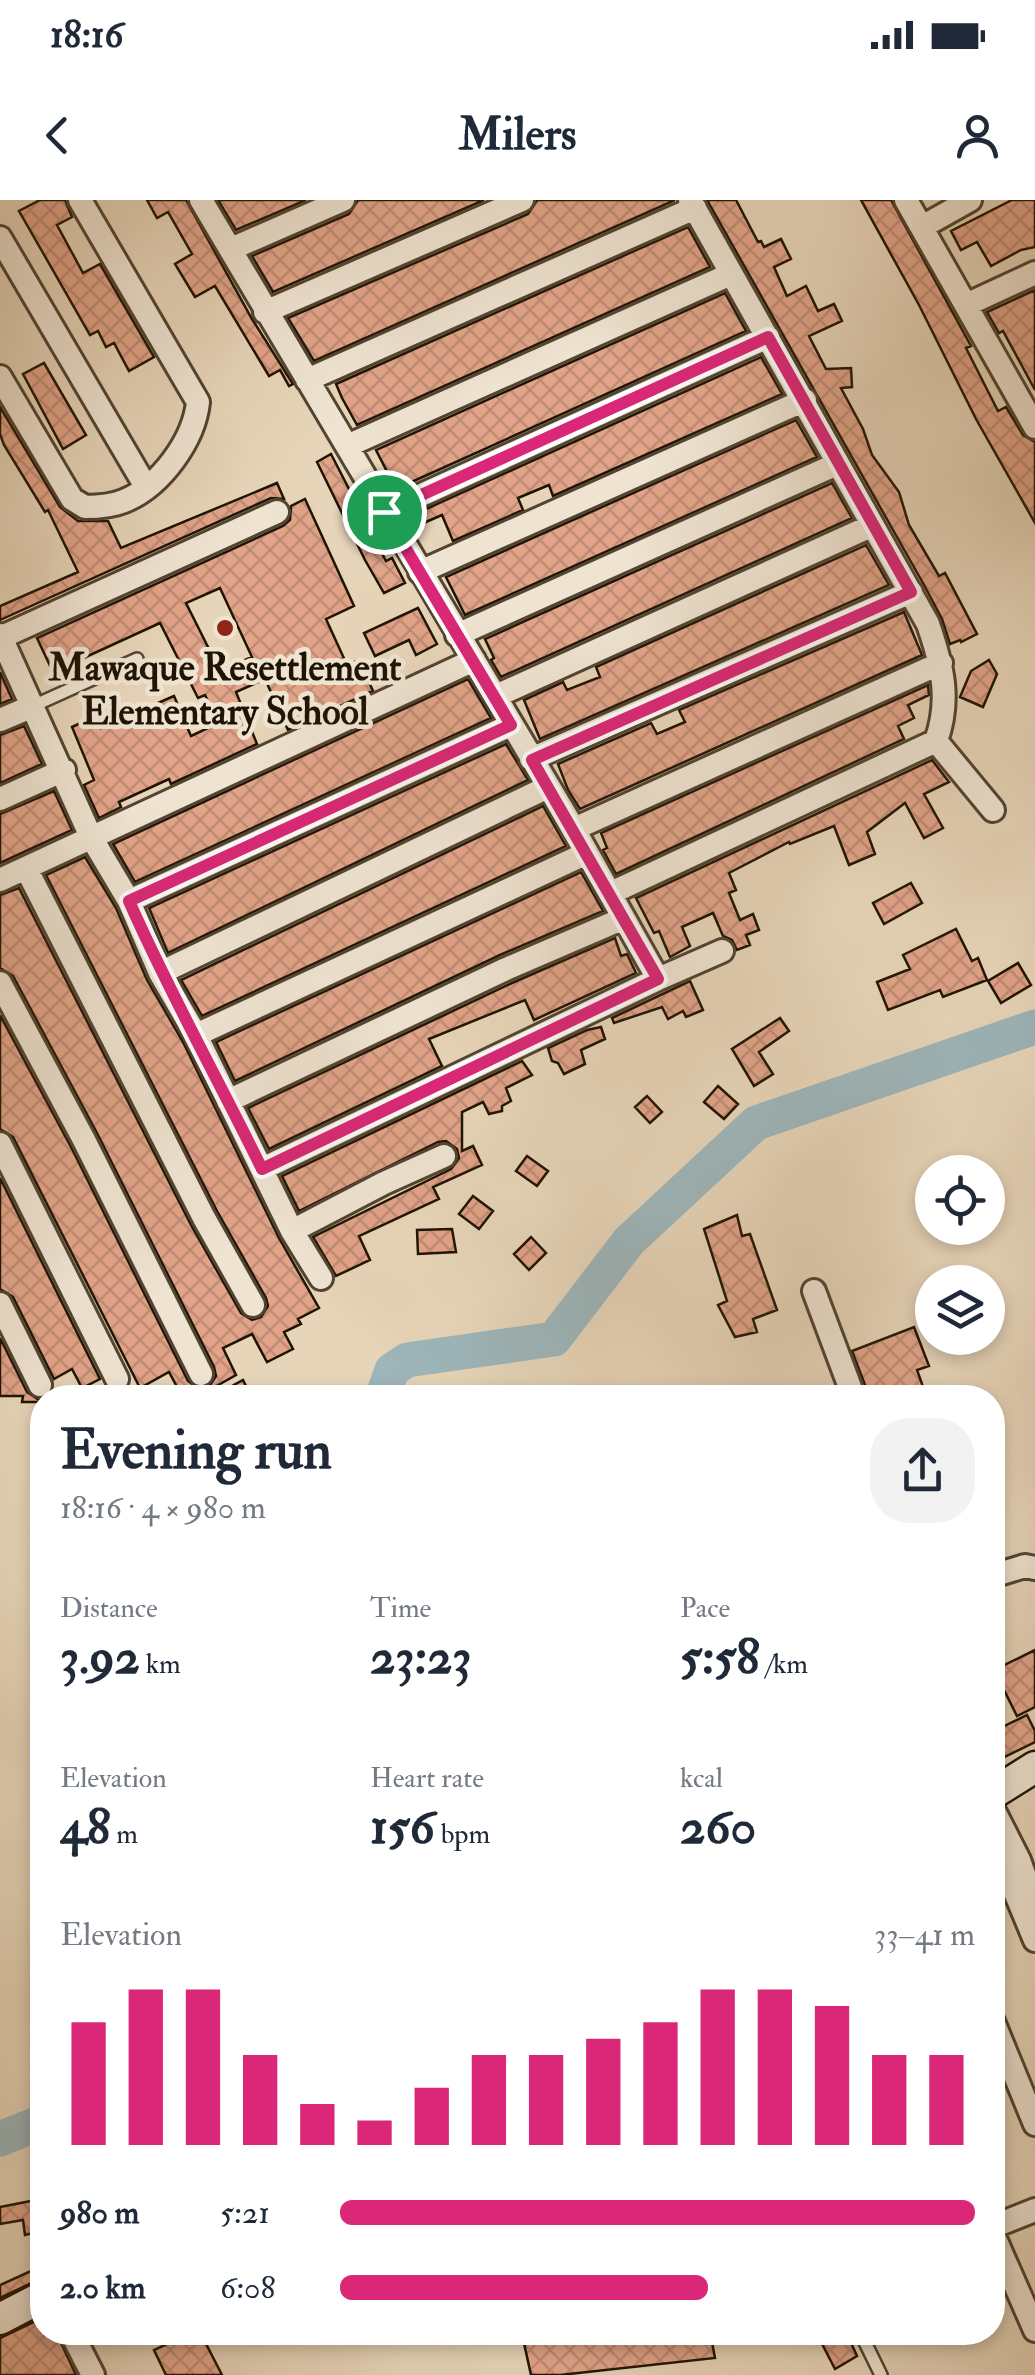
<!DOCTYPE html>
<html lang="en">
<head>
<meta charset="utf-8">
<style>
	:root { --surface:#fff; --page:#f2f2f3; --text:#1f2937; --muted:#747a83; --accent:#db2777 }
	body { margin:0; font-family:"IM FELL Double Pica",serif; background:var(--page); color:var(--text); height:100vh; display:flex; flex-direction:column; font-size:38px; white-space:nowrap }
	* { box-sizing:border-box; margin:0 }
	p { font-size:32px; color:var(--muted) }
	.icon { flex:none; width:55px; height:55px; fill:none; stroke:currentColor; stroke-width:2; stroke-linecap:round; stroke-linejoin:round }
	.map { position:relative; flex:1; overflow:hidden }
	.panel { position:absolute; left:30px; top:1185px; width:975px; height:960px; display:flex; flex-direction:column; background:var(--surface); border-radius:40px; box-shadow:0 5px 15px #0003 }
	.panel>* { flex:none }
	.fabs { position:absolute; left:915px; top:955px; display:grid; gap:20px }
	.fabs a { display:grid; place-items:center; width:90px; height:90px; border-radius:50%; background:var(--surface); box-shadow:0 5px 15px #0003; font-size:50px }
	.pin { position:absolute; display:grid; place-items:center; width:85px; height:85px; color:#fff; margin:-42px; border:5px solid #fff; border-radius:50%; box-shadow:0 2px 10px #0007 }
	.round { display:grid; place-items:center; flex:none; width:105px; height:105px; border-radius:40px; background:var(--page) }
	.summary { display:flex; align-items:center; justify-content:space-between; height:170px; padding:0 30px }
	h1 { font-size:55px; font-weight:800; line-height:75px }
	.stats { display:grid; grid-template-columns:repeat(3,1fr); gap:15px; height:170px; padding:10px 30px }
	.stats div { display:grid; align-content:center }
	.stats b { font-size:50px; font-weight:800 }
	.stats small { font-size:28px; font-weight:400 }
	.stats p { font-size:28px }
	.chart { height:280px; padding:20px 30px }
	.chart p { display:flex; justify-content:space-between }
	.chart svg { width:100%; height:180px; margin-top:10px; stroke:var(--accent); stroke-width:6 }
	ul { padding:0 30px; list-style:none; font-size:32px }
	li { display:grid; grid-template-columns:160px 120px 1fr; align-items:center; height:75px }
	li i { height:25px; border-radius:12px; background:var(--accent) }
	.status { display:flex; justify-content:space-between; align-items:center; height:70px; padding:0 50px; background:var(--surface); direction:ltr }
	.status svg { height:28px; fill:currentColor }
	header { display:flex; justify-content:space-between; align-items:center; height:130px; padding:0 30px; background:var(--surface); font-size:45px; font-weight:800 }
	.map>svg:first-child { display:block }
</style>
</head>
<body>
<div class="status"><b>18:16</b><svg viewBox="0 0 49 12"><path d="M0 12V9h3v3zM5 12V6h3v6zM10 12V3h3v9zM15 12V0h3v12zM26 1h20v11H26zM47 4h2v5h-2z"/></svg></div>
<header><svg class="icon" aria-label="back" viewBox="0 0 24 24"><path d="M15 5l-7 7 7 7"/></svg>Milers<svg class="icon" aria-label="person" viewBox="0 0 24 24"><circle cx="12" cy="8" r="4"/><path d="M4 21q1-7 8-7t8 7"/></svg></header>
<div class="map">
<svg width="1035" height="2175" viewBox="0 0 1035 2175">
	<defs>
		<pattern id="building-cross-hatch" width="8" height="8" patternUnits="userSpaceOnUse" patternTransform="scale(2.5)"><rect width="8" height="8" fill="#e2a489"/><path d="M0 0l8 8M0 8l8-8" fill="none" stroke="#c18c75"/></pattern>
	</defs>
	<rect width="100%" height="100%" fill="#e7d5b9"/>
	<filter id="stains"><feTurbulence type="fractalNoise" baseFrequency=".002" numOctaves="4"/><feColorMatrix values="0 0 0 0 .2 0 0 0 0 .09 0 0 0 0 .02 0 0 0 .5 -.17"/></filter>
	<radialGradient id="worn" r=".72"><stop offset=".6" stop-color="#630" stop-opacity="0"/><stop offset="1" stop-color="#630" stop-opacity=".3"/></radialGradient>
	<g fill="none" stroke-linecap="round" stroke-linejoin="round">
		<path stroke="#9db6bb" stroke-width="35" d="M382,1198L392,1170L407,1160L554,1139L629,1041L756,923L1035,827
			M0,1939L42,1922"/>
	</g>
	<path fill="url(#building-cross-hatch)" stroke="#1f1404" stroke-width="2.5" fill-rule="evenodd" d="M40,0H65L72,17L57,25L83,73L100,64L154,157L129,171L114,143L106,147L98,131L90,135L19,11Z
		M147,0H186L252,119L293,184L289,186L280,170L269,176L215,86L195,97L175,64L192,54L168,12L157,18Z
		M218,0H306L236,30Z
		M358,0H484L273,92L252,56L349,14Z
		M537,0H675L314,161L288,118L528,14Z
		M707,0H736L758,42L761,41L764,47L781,39L791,59L774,67L787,96L806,86L818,111L834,104L842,121L809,136L826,169L851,168L852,187L841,188L863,229L872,255L899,292L909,325L939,376L945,373L977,434L961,442L960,440L950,444L942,419L924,385Z
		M861,0H891L971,146L966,148L998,211L1006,207L1023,235L1035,242V323L976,219L919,105Z
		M1012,0H1035V47L1021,50L991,66L977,42L961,50L951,31Z
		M688,27L710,67L357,225L342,198L336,184Z
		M1035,90V190L1003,131L999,133L987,112Z
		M725,93L746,131L396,289L376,250Z
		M761,157L782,194L553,296L549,285L518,298L523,310L453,341L442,315L419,325L415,314Z
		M44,163L86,235L63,249L23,174Z
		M0,207L60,307L78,321H108L121,348L277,283L284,299L271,298L0,420V406L78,372L48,310L45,312L4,245L0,234Z
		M796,220L817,257L465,415L446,377Z
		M331,254L386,361L392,358L405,383L384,393L365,360L317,262Z
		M832,283L852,318L501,477L491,460L494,458L485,439Z
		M305,299L354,406L326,419L347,465L359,460L373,491L288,530L265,479L236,492L257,544L171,584L169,579L119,602L121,607L99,618L84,585L94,580L72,527L96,516L101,528L174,496L191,536L219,523L205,495L198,498L160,423L53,472L37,438L283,326L290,320L291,306ZM220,388L252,457L220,471L186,403Z
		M866,345L889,385L540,539L524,500L563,482L567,490L600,477L596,467Z
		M418,408L437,444L416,455L409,440L375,456L364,433Z
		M904,412L922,455L580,609L568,590L558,564L651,523L657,534L685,522L679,510Z
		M989,460L997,474L983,507L960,497L971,471Z
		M0,472L12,499L0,504Z
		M468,479L491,518L135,682L113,644Z
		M928,485L929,495L908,505L914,518L898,526L904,539L616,674L603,650L607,648L601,633Z
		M24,526L42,564L0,583V535Z
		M506,544L528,580L168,753L149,708Z
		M932,560L949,582L924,594L943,628L924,638L905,603L867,632L875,654L849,665L834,626L790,644L789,642L729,673L736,690L729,693L740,720L753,714L759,730L746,735L750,745L737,750L732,740L723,736L713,713L682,727L690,746L670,757L659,731L654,733L636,698Z
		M54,591L72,630L0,663V614Z
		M543,606L566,646L202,816L181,780Z
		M85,657L116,708L147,780L183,842L279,1038L319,1108L298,1119L301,1124L284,1132L293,1149L267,1162L252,1134L223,1148L236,1175L195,1198H183L169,1172L140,1188L13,937L0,929V815L71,947L188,1181L199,1189L209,1187L216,1176L214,1167L97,933L13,776L0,768V695L19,688L191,1025L241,1113L252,1120L261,1117L268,1106L266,1098L217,1011L46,675Z
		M581,672L603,711L500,755L235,881L216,842Z
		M911,683L922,703L884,724L873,703Z
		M956,729L972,761L978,758L987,780L943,797L940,790L888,810L877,782L910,769L903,755Z
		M615,738L621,756L627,754L636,773L534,820L525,800L429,839L442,866L269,949L248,908L512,783Z
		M1018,763L1031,785L1001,803L988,781Z
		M690,781L703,810L686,817L683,811L668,819L662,807L614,823L612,818Z
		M780,818L789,831L759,852L773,874L754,886L732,849Z
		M601,827L605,839L581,850L585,864L564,874L558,863L552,861L548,848L587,830Z
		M522,861L532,875L506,888L511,901L502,906V911L489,914L483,902L462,912V951L473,946L482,965L433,987L439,999L359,1036L370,1060L336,1076L313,1037L451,969L459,958L457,949L446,941L438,942L299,1011L282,976Z
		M718,886L738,904L724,919L704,902Z
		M647,896L662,912L650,923L635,907Z
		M527,956L548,971L537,986L516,971Z
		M0,978L100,1179L82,1188L72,1169L54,1179L13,1097L0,1089Z
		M473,996L493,1011L479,1029L459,1014Z
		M737,1015L742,1036L750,1034L777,1110L753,1119L757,1132L735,1137L718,1105L727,1101L704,1029Z
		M452,1029L456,1052L418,1054L417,1030Z
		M531,1037L546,1053L529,1070L514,1054Z
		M914,1127L929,1166L917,1170L927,1198H870L852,1151Z
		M0,1138L27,1192L42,1202H22L23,1196H0Z
		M243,1180L252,1198H210Z
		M1035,1450V1507L1017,1516L994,1470Z
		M1027,1515L1035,1531V1542L992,1563V1532Z
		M36,2000L42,2031L25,2035L23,2020L0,2024V2007Z
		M42,2066V2078L0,2098V2085Z
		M42,2118V2132H56L76,2175H0V2138Z
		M158,2132H200L222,2175H166L154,2150L165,2145Z
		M536,2132H710L715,2158L560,2175H531L522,2134Z
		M816,2132H846L857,2156L835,2169Z"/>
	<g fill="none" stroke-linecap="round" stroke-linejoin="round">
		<defs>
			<path id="lane" d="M33,506L137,459
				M860,2132L881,2175"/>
			<path id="street" d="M201,0L574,629L658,779L722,751
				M906,0L1035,227
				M922,27L970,0
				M0,38L146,287
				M231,49L343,0
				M966,105L1035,73
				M265,112L522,0
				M0,177L72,299L85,307C98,307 112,306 124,301C161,286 194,240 198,202L80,0
				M307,180L695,8
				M347,246L731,74
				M384,312L768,137
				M420,372L805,200
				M0,435L91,637L129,701L160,773L196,835L292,1031L321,1078
				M457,435L837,264
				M2,437L277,312
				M496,496L871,326
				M0,520L33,506
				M936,541L993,610
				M531,559L911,392
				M0,599L64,570
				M574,629L941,463
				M26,668L204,1018L253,1105
				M0,680L474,460
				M611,693L936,541C951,499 942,465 928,424L690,0
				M129,701L511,525
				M160,773L548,587
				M0,783L84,940L201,1174
				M196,835L587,653
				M228,901L506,769L622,719
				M0,944L117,1179
				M262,969L658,779
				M292,1031L384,983L444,956
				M814,1091L854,1198
				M0,1104L40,1185
				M992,1376L1025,1366L1035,1368
				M992,1607L1019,1660L1035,1705
				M992,1651L1005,1668L1035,1740
				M992,1819L1035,1924
				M992,2027L1035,2010
				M992,2032L1035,2130
				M71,2132L93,2175"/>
			<path id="secondary" d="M992,1594L1035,1567
				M0,2119L42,2097"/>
		</defs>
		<use href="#lane" stroke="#514431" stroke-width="16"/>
		<use href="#street" stroke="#514431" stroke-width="28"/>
		<use href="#secondary" stroke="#1f1404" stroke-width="35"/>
		<use href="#lane" stroke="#efe4d2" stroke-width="11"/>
		<use href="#street" stroke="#efe4d2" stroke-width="22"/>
		<use href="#secondary" stroke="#efe4d2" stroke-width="30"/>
	</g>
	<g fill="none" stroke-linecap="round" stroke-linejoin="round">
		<defs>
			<path id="route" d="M768,137L911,392L532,560L658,779L262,969C218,879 169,792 129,701L511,525L384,312Z"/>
		</defs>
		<use href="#route" stroke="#fff" stroke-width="20"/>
		<use href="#route" stroke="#db2777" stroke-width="12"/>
	</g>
	<circle fill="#8f2418" stroke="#efe4d2" stroke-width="4" cx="225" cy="428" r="10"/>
	<g text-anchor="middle" stroke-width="9" stroke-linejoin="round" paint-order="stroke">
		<g font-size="38" font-weight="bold" fill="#1f1404" stroke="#efe4d2">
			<text x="225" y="480">Mawaque Resettlement<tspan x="225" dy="44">Elementary School</tspan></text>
		</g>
	</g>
	<rect width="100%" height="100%" filter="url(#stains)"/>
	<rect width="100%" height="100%" fill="url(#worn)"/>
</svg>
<div class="fabs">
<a><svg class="icon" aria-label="locate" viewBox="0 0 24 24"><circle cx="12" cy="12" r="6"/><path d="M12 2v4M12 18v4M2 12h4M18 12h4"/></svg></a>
<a><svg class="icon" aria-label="layers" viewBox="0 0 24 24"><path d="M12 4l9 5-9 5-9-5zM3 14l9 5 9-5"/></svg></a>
</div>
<div class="pin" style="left:384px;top:312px;background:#1e9e55"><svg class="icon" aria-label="arrive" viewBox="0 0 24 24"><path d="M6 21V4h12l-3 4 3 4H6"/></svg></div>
<section class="panel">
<div class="summary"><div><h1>Evening run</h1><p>18:16 · 4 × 980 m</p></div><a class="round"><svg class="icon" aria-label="share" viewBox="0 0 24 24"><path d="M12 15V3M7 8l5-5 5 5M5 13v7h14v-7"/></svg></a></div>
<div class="stats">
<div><p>Distance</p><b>3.92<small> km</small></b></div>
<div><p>Time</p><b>23:23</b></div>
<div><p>Pace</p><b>5:58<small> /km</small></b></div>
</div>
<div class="stats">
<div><p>Elevation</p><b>48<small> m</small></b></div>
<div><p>Heart rate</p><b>156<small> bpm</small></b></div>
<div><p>kcal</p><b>260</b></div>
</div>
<div class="chart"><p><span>Elevation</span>33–41 m</p>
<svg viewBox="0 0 160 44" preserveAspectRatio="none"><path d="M5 44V14M15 44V6M25 44V6M35 44V22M45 44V34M55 44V38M65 44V30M75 44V22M85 44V22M95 44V18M105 44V14M115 44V6M125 44V6M135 44V10M145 44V22M155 44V22"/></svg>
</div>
<ul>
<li><b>980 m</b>5:21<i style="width:100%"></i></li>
<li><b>2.0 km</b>6:08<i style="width:58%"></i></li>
</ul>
</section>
</div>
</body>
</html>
